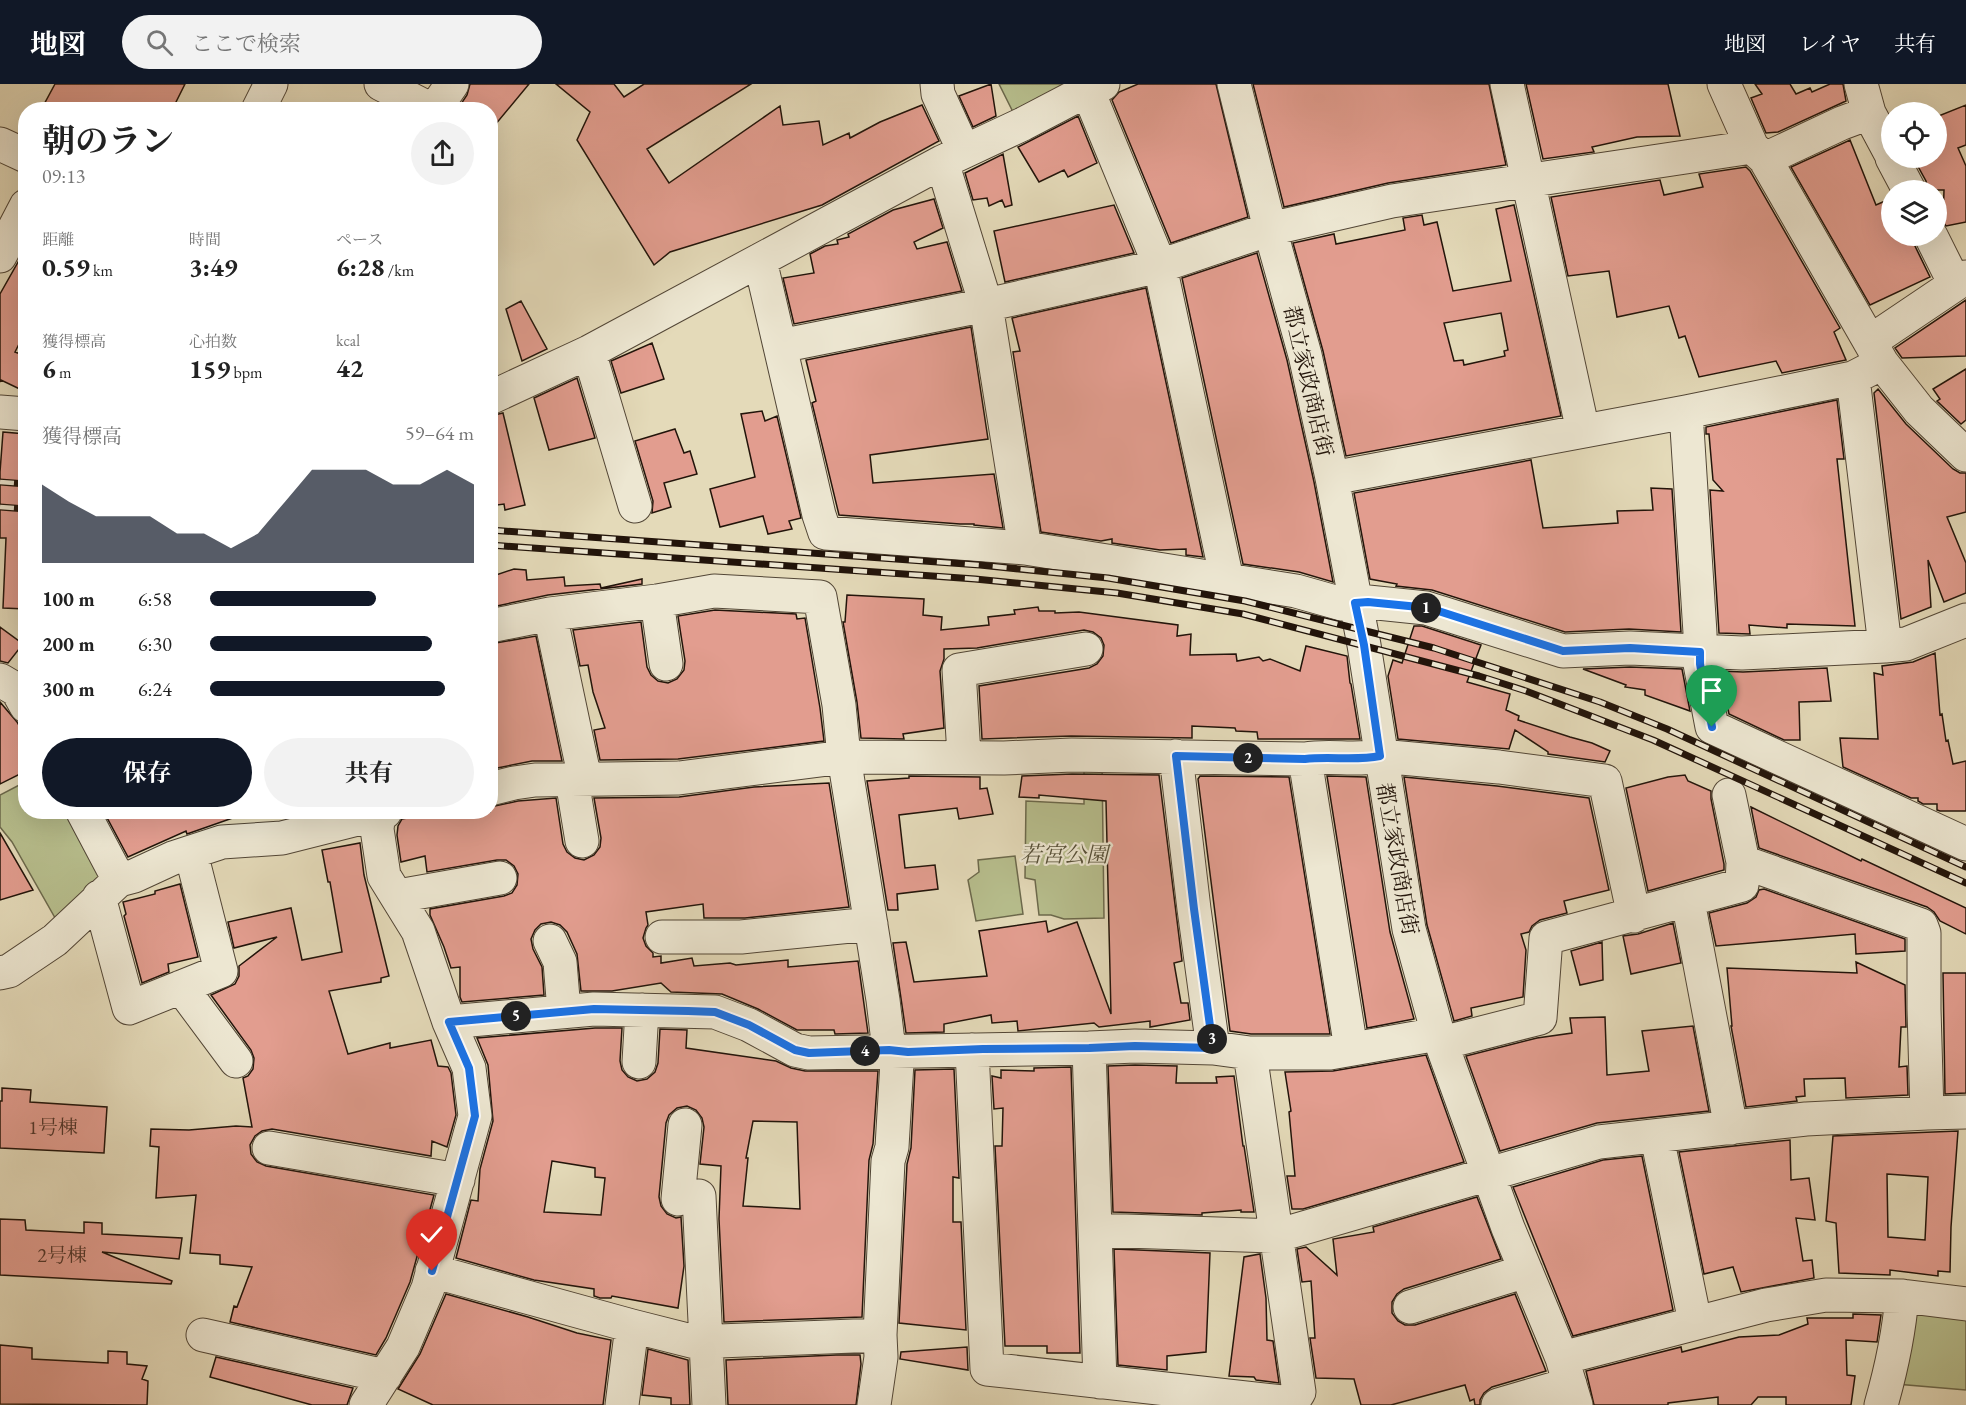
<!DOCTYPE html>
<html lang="ja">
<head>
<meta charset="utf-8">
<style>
	:root { --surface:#fff; --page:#f2f2f2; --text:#222; --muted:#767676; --accent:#111827 }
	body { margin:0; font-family:"EB Garamond","Noto Serif JP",serif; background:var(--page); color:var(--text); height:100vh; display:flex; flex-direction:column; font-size:22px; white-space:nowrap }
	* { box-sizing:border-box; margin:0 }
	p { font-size:20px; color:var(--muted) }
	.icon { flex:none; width:33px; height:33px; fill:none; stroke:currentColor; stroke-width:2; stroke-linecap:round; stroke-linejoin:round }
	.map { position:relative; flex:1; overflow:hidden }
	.drawer { position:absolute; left:18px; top:18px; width:480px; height:717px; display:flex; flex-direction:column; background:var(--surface); border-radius:24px; box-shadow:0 6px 24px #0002 }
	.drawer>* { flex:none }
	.tools { position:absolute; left:1881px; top:18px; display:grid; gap:12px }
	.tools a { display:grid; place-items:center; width:66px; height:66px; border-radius:50%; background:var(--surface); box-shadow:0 6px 24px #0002; font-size:30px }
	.pin { position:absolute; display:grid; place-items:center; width:51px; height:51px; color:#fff; margin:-62px -26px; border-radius:50% 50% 50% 0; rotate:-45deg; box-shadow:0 0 6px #0007 }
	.pin .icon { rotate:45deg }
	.km { position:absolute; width:30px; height:30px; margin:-15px; border-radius:50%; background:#222; color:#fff; font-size:16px; line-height:30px; text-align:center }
	.round { display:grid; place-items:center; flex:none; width:63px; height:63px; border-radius:32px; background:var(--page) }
	.headline { display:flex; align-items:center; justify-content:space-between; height:102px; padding:0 24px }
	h1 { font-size:33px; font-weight:700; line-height:45px }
	.stats { display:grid; grid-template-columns:repeat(3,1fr); gap:9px; height:102px; padding:6px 24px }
	.stats div { display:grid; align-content:center }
	.stats b { font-size:26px; font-weight:700 }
	.stats small { font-size:16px; font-weight:400 }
	.stats p { font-size:16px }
	.chart { height:168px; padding:12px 24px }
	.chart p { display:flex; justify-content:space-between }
	.chart svg { width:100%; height:108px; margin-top:6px; fill:var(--accent); opacity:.7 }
	.cta { display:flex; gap:12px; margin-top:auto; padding:12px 24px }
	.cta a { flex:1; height:69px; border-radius:36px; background:var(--accent); color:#fff; font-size:24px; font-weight:700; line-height:69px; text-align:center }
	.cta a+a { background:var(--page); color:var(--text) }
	ul { padding:0 24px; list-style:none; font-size:20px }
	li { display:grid; grid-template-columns:96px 72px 1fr; align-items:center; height:45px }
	li i { height:15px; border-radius:8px; background:var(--accent) }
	header { display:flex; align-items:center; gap:36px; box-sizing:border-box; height:84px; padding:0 30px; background:var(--accent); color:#fff }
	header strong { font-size:28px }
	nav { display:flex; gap:33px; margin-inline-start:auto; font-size:21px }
	.search { width:420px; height:54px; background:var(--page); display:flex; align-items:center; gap:15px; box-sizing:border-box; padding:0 21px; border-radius:33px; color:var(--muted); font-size:22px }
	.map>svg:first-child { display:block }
</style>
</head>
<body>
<header>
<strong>地図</strong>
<div class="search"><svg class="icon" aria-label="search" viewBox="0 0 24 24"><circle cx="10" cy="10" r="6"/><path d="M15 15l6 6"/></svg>ここで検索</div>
<nav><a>地図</a><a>レイヤ</a><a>共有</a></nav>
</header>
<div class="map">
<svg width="1966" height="1321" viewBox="0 0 1966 1321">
	<rect width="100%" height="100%" fill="#e4dab9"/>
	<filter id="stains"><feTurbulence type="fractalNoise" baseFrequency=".00333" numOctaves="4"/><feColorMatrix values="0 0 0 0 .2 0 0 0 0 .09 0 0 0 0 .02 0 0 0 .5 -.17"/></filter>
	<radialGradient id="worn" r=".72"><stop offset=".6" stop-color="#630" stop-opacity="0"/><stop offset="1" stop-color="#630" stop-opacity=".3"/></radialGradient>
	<path fill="#b7be8d" stroke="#6c694c" stroke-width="1.5" d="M999,0H1072L1014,30Z
		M1084,678H1102L1104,834L1064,835L1051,831H1039L1035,796L1025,794L1026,717L1084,720Z
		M25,698L26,728H71L102,796L58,839L12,758L0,743V711Z
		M1015,772L1023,830L976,837L968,796L979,788L978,776Z
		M1909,1226L1966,1233V1306L1896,1300Z"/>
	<path fill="#e29d8f" stroke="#22140a" stroke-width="1.5" fill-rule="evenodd" d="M55,0H185L172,26H41Z
		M470,0H529L490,47V26H457L467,11Z
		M556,0H614L624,13L644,0H751L647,65L669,99L780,22L783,41L819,37L823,61L849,49L850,54L880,38L922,21L939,57L822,121L670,168L654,181L577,56L590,28Z
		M991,0L996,32L973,43L959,12Z
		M1138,0H1216L1248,133L1171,159L1112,16L1119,8Z
		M1253,0H1489L1506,81L1388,99L1284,123Z
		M1526,0H1668L1680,52L1637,53L1592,63L1594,68L1543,75Z
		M1755,0H1790L1796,10L1810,4L1812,8L1830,0H1843L1846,17L1778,48L1766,49L1751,14L1762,10Z
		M1966,21V61L1958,64L1966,82V138L1946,142L1943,138L1944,106H1928L1926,97L1915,77L1924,74H1936V33Z
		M1078,32L1097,79L1068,93L1064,86L1039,98L1018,63Z
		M1850,56L1876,121L1892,114V152H1912L1914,160L1930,193L1870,221L1791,83Z
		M1003,70L1012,121L1005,123L1002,116L989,122L987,114L973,116L965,89Z
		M1746,83L1750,87L1840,244L1834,248L1846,276L1782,289L1776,277L1699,293L1685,252L1679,254L1669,222L1617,233L1609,187L1568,192L1551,113L1660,96L1664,111L1703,103L1699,90Z
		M934,115L943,144L914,158L917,165L947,158L962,207L794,240L783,194L814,189L810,170L825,162L838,160L837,156L849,153L848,150L893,126Z
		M1114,121L1134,169L1005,198L994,147Z
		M1514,121L1561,332L1346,372L1323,267L1293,159L1334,150L1336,160L1405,146L1403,134L1422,131L1424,141L1437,138L1453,207L1511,197L1496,125ZM1501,229L1508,266L1504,267L1505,272L1464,281L1463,276L1454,277L1444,239Z
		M26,164V246L15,268L26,272V308L1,296L0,298V210Z
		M1257,169L1287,276L1314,398L1333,498L1299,488L1243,480L1182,194Z
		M1146,204L1203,473L1186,471V465L1160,466L1112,459V455L1101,457L1041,448L1013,268L1020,267L1012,234Z
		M1966,216V272L1902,274L1895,264Z
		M521,217L547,265L522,277L506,225Z
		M971,243L988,355L870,371L873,399L994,390L1003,444L974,441V440H960L839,431L812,319L816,317L806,276Z
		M652,259L664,295L621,309L611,277Z
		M1966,285V336L1961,340L1937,317L1940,315L1933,305Z
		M577,294L595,354L549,366L534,314Z
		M1878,305L1906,340L1953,385L1960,389H1966V428L1947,433L1966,479V509L1944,518L1928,476L1931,523L1901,535L1874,309Z
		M1837,316L1844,375H1837L1855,542L1787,540V544L1749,541L1750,550L1719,549L1710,406L1723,407L1713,396L1709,350H1706V343Z
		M762,327L765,337L777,332L801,434L789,437L792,445L768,450L763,432L720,443L710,405L755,393L741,330Z
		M503,329L525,421L505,426L504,420L490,422V383L495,382L490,360V332Z
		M675,345L684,369L690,367L697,390L664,399L671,423L652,429L653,417L635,357Z
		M3,348L26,350V525L3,524L6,454H0V388Z
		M1531,376L1543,444L1618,439L1617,427L1653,426L1651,404L1672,405L1681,548L1629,545L1565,548L1432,506L1396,502L1397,500L1370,495L1354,409Z
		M514,485L526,486L527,496L564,493L565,502L600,500L601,504L642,495V500L548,511L492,523L490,493Z
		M847,511L924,515L923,531L942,533L941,546L989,541L988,533L1015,530L1014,526L1038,523L1039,527H1055V529L1079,528L1178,541L1177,552L1191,550L1190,571L1236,570L1237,577L1259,573L1263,577L1270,575L1300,587L1306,562L1347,572L1350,599L1351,600L1360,655H1258L1257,648L1236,647L1235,644L1192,642V654L1071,652L982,655L979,602L1089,584L1097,580L1103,572L1104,561L1101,554L1093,548L1084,546L977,564L944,565V575L940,587L944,644L903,650L904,655L861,654L857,618L843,538H845Z
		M715,526L796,530L797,535L805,534L820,624L824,657L678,675L600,676L594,646L605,644L593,608L588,581L580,582L573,546L641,538L647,583L651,591L658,597L668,599L677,595L684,586L685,577L678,532Z
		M1414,542H1422L1481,561L1467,598L1510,610L1506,626L1519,632L1518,636L1570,653L1592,659L1610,667L1605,678L1548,670V668L1515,646L1509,665L1398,655L1388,592L1393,576L1402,579Z
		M0,543L23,560L8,579L0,577Z
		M536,552L562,677H532L492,685L490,673V560Z
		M1935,569L1940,631L1942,630L1946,657L1948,656L1953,680L1966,677V727H1940L1937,726V720H1923L1918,717V714H1911L1843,683L1840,654L1878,655L1874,589L1883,591L1882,582L1913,578Z
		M1630,583L1682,585L1690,627L1645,611V606L1625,603L1626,601L1583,585Z
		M1827,584L1831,617L1799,618L1800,656H1784L1729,630L1720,587L1743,588Z
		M0,618L17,638L26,654V687L0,700Z
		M1072,690L1159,691L1182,877L1174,879L1181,919H1188L1190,936L1150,943V937L1099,943L1094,939L1018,947L1017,937L992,939L991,931L944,940V948L906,949L893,859L906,858L914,898L987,892L979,847L1046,837L1048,848L1077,838L1111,930L1106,717L1039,711V714L1019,713L1022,692Z
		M1685,691L1688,697L1711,707V715L1724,780V786L1648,807L1626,704L1668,693Z
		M909,692L980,693V705L987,704L993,730L959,735L957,724L899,731L905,784L935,781L938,805L897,810L898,826H888L867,697L909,694Z
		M1200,692L1289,693L1330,950H1251L1230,947L1198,695Z
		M1327,692L1366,693L1390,848L1414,935L1367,944Z
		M1404,693L1497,702L1589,714L1609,806L1564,817L1567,829L1540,836L1532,842L1529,848L1521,850L1526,866L1523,913L1471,924L1472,932L1454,937L1427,841Z
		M829,699L849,823L745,834H704L703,820L646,828L648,841L646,844L643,854L646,862L653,869V873L661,872V879L692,874L694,882L730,879L736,881L788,876V883L858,877L868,949L835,950L834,946H797L758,925L722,910L671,908L661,899L612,907H581L577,870L567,848L560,841L551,838L541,840L535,846L531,855L533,865L542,883L544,911L462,918L460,913V883L451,884L444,863L430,831V825L504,812L512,809L517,801L518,790L514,782L506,776H497L427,788L425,772L401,778L397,751L398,742L402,735L439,728H490V723L518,717L556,714L563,760L567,768L575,774L584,776L594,771L600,763L601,754L594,714L679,713L754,703Z
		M1751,723L1861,777L1862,775L1966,824V850L1940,837L1934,828L1927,823L1759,764Z
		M104,728H247V729L187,750L186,747L128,773Z
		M0,749L33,806L0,816Z
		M360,759L364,791L389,892L381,894V898L329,907L348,970L390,959V964L431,956L438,982L448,983L451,989L456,1031L447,1063L432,1057L431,1072L272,1045L262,1047L255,1052L250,1061L251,1070L257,1078L266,1082L434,1111L410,1198L386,1254L376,1271L230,1238L234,1222L237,1223L252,1183L220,1180V1171L190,1169L196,1111L156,1114L159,1063L150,1062L151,1045L189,1046L236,1042L252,1043L243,994L248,992L253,985L254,974L251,966L211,911L235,900L239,892V882L277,853L234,864L228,838L291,824L302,876L342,868L330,798H328L322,766Z
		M180,800L198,873L168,880L169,888L142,899L124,832L126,830L123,818L155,810V807Z
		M1764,805L1905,855V867L1856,870L1855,850L1716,862L1709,829L1747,819L1756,813L1759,806Z
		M1673,839L1681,879L1631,890L1623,852L1638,850Z
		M1602,858L1603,896L1580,901L1571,867Z
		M1856,878L1905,901L1906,943H1901L1899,983L1907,982L1908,1011L1846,1014L1845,994L1804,995L1805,1012L1796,1013L1797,1017L1746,1023L1731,942H1732L1727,884L1857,889Z
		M1943,889H1966V1009L1945,1010Z
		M1605,933L1607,991L1649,987L1642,947L1693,942L1709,1027L1597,1039L1500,1067L1466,972L1537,954L1572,949L1570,934Z
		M595,944H622L620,977L622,986L628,993L637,997L647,995L655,988L658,979L660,945L687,946L686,964L776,977L791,984L805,987H878L873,1060L869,1076L862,1233L724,1238L719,1135L721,1082L700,1080L704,1043L702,1034L696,1026L687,1022L677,1024L669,1031L666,1039L659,1113L661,1122L667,1130L676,1134L681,1133L684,1182L678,1224L612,1212L611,1214H600L594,1212V1205L534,1196L456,1174L471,1116L478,1117L480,1085L493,1037L488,981L477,954ZM753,1037L797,1038L800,1125L743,1122L748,1074H746ZM552,1077L595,1084V1093L605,1094L601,1131L544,1128Z
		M1426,971L1464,1078L1303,1125H1292L1287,1092H1295L1289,1028L1291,1027L1285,988L1333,987Z
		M1135,981L1177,982L1176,999H1217L1216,993L1234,992L1243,1062H1244L1254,1128H1241V1126L1202,1129V1131L1113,1128L1108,982Z
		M1071,983L1080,1269H1047V1262H1005L995,1062H1002L1003,1024L994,1025L992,992L1001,994V986L1034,987V984Z
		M954,985L959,1094L953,1093V1138H961L966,1246L899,1239L907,1080L911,1064L915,986Z
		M2,1004L31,1006L30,1018L107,1023L104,1069L0,1064V1017H2Z
		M1958,1047L1951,1143L1950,1188L1938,1187V1192L1890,1186V1191L1839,1189L1836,1139L1826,1137L1833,1052ZM1887,1090L1928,1093L1925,1156L1888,1153Z
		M1790,1056L1791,1096L1809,1094L1815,1136L1796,1134L1803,1177L1812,1176L1814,1194L1741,1208L1733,1183L1704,1190L1679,1068Z
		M1642,1072L1673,1226L1573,1252L1513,1103L1603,1076Z
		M1477,1113L1501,1175L1404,1205L1397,1210L1392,1218V1229L1398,1237L1405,1241H1415L1515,1210L1546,1287L1492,1303L1484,1309L1480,1316V1321H1475L1474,1315L1470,1317L1465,1301L1391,1321H1361L1354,1295L1316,1294L1310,1254H1315L1311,1197L1302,1198L1297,1165L1306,1163L1337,1191L1333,1155L1374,1148L1373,1143Z
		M0,1135L25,1136L26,1146L84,1149V1138L102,1139V1150L182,1154L179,1175L102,1168L172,1197L171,1200L0,1191Z
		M1114,1165L1210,1169L1206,1268L1167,1272V1286L1118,1281Z
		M1260,1170L1266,1214L1267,1256L1273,1257L1279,1299L1256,1296L1254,1293L1229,1292L1244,1173Z
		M446,1210L528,1233L577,1249L611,1256L603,1321H433L398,1305L420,1270Z
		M1853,1230L1881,1231L1877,1258L1846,1256L1847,1291L1855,1292L1851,1321H1786V1313H1758L1751,1321H1718V1313L1668,1319V1321H1594L1586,1287L1681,1263L1682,1268L1739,1253L1779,1251L1808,1240L1807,1234H1853Z
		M0,1261L32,1264V1275L108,1279V1267L127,1268V1280L147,1282L142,1295L148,1297L147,1321L0,1320Z
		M967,1263L968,1286L900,1275L901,1268Z
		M648,1265L688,1276L690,1321H671V1314L642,1311Z
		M836,1271H860L861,1280L856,1321H728L726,1276Z
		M216,1273L353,1304L347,1321H312L210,1293Z"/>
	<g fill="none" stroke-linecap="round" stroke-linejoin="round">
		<defs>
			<path id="minor" d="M381,0L432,26
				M937,0L938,10L964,67
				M1085,0L1160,182L1227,496
				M1234,0L1270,145L1305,271L1332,394L1364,561L1409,845L1438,950L1508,1144L1562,1274L1576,1321
				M1507,0L1583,347
				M1724,0L1752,63L1765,75L1882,279L1919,326L1966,371
				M1861,0L1869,29L1892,72
				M258,26L271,0
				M434,26L452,0
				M0,60L26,72
				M1892,74L1909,106
				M1765,75L1842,39L1869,29
				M942,78L986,221L1025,464
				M1931,152L1955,200
				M0,172L26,122
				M760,176L819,431L825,449L1025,464L1296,507L1342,520L1368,518L1426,524L1563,567L1630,564L1742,569L1885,562L1906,560L1966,536
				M1871,257L1966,193
				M780,262L986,221L1160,182L1270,145L1392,117L1752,63
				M589,268L635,422
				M1853,294L1885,562
				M490,314L589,268L942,78L1023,40L1088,6L1103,0
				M0,328L26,330
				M1686,328L1700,549V580L1712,643L1966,760
				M1332,394L1686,328L1853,294L1882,279
				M657,517L666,580
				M550,530L585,695
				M0,596L17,606L26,622
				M964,672L959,586L1086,565
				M1176,672L1194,825L1213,964
				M1305,675L1351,965
				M572,696L582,757
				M490,705L514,699L535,696L679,694L844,673L1004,674L1072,671L1305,675C1330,671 1356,677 1380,672L1499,683L1605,697L1634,832
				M83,728L119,796
				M1743,778L1921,841L1924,849V925L1927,1029
				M398,812L500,794
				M99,813L129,924L221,887L191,769
				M1688,817L1731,1044
				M662,853H741L871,840
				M550,857L560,878L564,927
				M0,889L9,887L55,856L119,796L134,792L173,774L222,758L282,754L385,728
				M181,903L236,977
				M449,938L594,925L715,928L749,941L795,966L809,969L1089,964L1135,962L1213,964L1250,969H1330L1438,950
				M1442,959L1540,934L1546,854L1742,801L1743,778L1729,711
				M1089,964L1100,1298
				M972,966L987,1285L1292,1319L1299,1308L1250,969
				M639,978L642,926
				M1657,1053L1695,1238
				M269,1064L458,1096
				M699,1112L709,1321
				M678,1115L685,1041
				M1095,1146L1276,1152L1599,1058L1806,1035L1927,1029L1966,1028
				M432,1187L632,1242L707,1261L719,1257L880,1251L888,1077L892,1063L897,978L889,966L883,916L844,673L839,621L820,513L714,507L657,517L550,530L490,542
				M1410,1223L1526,1187
				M203,1251L385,1292
				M1562,1274L1766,1221L1826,1211L1902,1212L1966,1220
				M366,1321L403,1263L428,1204L475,1032L469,984L449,938L418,847L384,792L377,745L379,728
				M622,1321L632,1242
				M874,1321L881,1273L880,1251
				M1498,1321L1570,1300
				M1881,1321C1891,1286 1899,1249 1902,1212"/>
		</defs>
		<use href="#minor" stroke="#524636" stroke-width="35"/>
		<use href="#minor" stroke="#ede7d2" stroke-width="33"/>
		<defs>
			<path id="rail" d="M0,398L26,400
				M0,423L26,425
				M490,446L980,481L1108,494L1245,517L1434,564L1600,618L1667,645L1966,783
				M490,461L975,495L1117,509L1243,530L1479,592L1526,607L1653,656L1966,799"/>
		</defs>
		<use href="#rail" stroke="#22140a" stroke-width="7"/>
		<use href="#rail" stroke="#ede7d2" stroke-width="4.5" stroke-dasharray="14" stroke-linecap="butt"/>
	</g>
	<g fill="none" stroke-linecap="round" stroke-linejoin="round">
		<defs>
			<path id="route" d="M432,1187L475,1032L469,984L449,938L594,925L688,927L715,928L749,941L795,966L809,969L889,966L908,968L983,965L1089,964L1135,962L1213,964L1194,825L1176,672L1305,675C1330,672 1356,677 1380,672L1364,561L1355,519L1368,518L1429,524L1563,567L1630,564L1700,568V580L1712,643"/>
		</defs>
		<use href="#route" stroke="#fff" stroke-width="12"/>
		<use href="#route" stroke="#1a73e8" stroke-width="8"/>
	</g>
	<g text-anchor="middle" stroke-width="4.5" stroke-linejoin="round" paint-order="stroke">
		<g font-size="20" fill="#52362b">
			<text x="53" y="1050">1号棟</text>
			<text x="62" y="1178">2号棟</text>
		</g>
		<g font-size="22" fill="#22140a" stroke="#ede7d2">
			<text transform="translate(1309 297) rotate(77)" y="8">都立家政商店街</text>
			<text transform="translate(1398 775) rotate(80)" y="8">都立家政商店街</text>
		</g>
		<g font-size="22" font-style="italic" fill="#565038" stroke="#ede7d2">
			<text x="1064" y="778">若宮公園</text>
		</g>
	</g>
	<rect width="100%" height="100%" filter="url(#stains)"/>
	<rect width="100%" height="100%" fill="url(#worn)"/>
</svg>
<div class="tools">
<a><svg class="icon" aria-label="locate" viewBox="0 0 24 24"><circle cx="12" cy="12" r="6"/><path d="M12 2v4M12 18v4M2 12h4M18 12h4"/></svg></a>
<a><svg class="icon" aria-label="layers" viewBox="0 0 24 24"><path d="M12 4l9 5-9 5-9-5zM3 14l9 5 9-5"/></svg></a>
</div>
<div class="pin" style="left:1712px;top:643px;background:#1e9e55"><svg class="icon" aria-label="arrive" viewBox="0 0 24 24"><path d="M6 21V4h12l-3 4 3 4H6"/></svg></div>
<div class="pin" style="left:432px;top:1187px;background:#d93025"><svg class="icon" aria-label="check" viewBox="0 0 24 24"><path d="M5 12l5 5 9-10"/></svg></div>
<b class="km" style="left:1426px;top:524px">1</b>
<b class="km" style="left:1248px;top:674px">2</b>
<b class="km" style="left:1212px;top:955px">3</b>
<b class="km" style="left:865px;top:967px">4</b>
<b class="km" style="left:516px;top:932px">5</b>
<section class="drawer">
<div class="headline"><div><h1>朝のラン</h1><p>09:13</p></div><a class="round"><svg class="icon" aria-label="share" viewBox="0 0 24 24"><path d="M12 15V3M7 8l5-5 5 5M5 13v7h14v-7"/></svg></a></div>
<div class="stats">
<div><p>距離</p><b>0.59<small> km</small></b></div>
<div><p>時間</p><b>3:49</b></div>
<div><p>ペース</p><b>6:28<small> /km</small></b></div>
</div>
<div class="stats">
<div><p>獲得標高</p><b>6<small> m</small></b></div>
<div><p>心拍数</p><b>159<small> bpm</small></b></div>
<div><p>kcal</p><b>42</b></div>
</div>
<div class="chart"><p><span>獲得標高</span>59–64 m</p>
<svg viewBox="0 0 160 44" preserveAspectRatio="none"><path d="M0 44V12L10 19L20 25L30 25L40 25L50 32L60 32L70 38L80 32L90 19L100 6L110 6L120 6L130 12L140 12L150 6L160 12V44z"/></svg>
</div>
<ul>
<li><b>100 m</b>6:58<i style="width:63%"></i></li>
<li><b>200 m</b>6:30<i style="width:84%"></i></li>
<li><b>300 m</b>6:24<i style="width:89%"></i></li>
</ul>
<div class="cta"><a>保存</a><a>共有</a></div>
</section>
</div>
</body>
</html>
